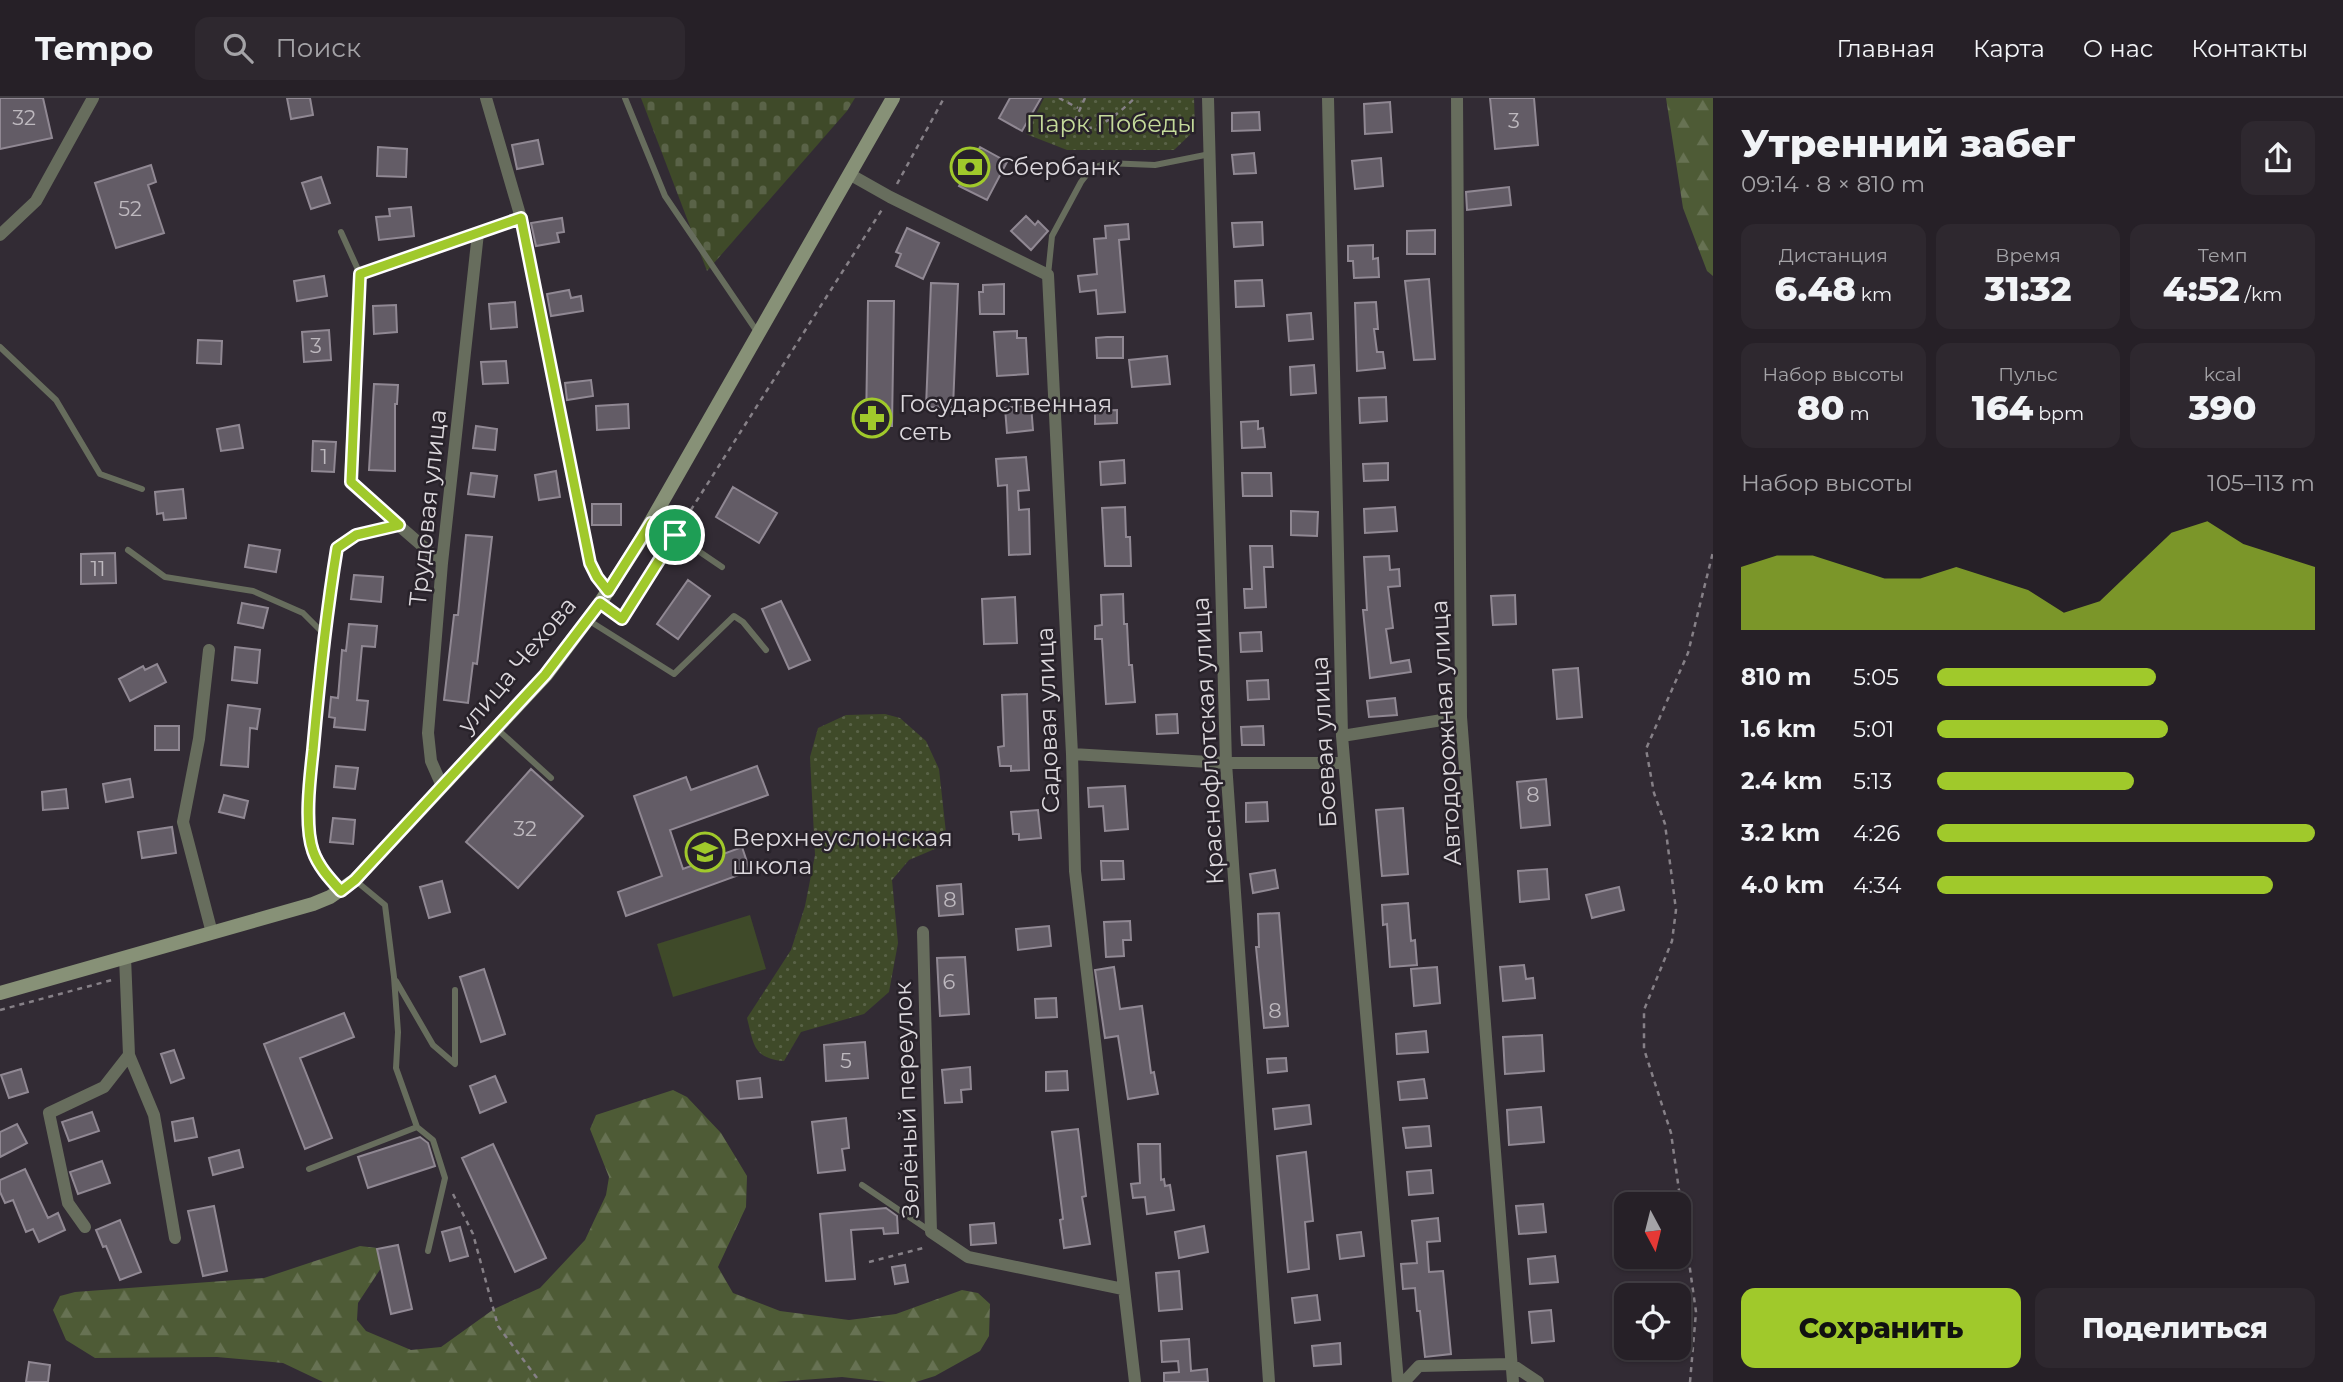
<!DOCTYPE html>
<html lang="ru">
<head>
<meta charset="utf-8">
<style>
	:root { --surface:#262027; --page:#2e282f; --text:#f1f3f6; --muted:#a4a3a7; --line:#423e44; --accent:#a0c92b }
	body { margin:0; font-family:Montserrat,sans-serif; background:var(--page); color:var(--text); height:100vh; display:flex; flex-direction:column; font-size:26px; white-space:nowrap }
	* { box-sizing:border-box; margin:0 }
	p { font-size:23px; color:var(--muted) }
	.icon { flex:none; width:38px; height:38px; fill:none; stroke:currentColor; stroke-width:2; stroke-linecap:round; stroke-linejoin:round }
	.map { position:relative; flex:1; overflow:hidden }
	.sheet { display:flex; flex-direction:column; background:var(--surface); width:630px }
	.sheet>* { flex:none }
	.needle { width:46px; rotate:173deg }
	.buttons { position:absolute; left:1614px; top:1094px; display:grid; gap:14px }
	.buttons a { display:grid; place-items:center; width:77px; height:77px; border-radius:14px; background:var(--surface); box-shadow:0 2px 5px #0004,0 0 0 2px var(--line); font-size:35px }
	.pin { position:absolute; display:grid; place-items:center; width:60px; height:60px; color:#fff; margin:-30px; border:4px solid #fff; border-radius:50%; box-shadow:0 2px 7px #0007 }
	.round { display:grid; place-items:center; flex:none; width:74px; height:74px; border-radius:14px; background:var(--page) }
	.overview { display:flex; align-items:center; justify-content:space-between; height:119px; padding:0 28px }
	h1 { font-size:38px; font-weight:800; line-height:52px }
	.figures { display:grid; grid-template-columns:repeat(3,1fr); gap:10px; height:119px; padding:7px 28px }
	.figures div { display:grid; align-content:center; border-radius:14px; background:var(--page); text-align:center }
	.figures b { font-size:35px; font-weight:800 }
	.figures small { font-size:19px; font-weight:400 }
	.figures p { font-size:19px }
	.chart { height:196px; padding:14px 28px }
	.chart p { display:flex; justify-content:space-between }
	.chart svg { width:100%; height:126px; margin-top:7px; fill:var(--accent); opacity:.7 }
	.cta { display:flex; gap:14px; margin-top:auto; padding:14px 28px }
	.cta a { flex:1; height:80px; border-radius:14px; background:var(--accent); color:#111; font-size:28px; font-weight:800; line-height:80px; text-align:center }
	.cta a+a { background:var(--page); color:var(--text) }
	ul { padding:0 28px; list-style:none; font-size:23px }
	li { display:grid; grid-template-columns:112px 84px 1fr; align-items:center; height:52px }
	li i { height:18px; border-radius:9px; background:var(--accent) }
	header { display:flex; align-items:center; gap:42px; box-sizing:border-box; height:98px; padding:0 35px; background:var(--surface); border-bottom:2px solid var(--line) }
	header strong { font-size:33px }
	nav { display:flex; gap:38px; margin-inline-start:auto; font-size:24px }
	.search { width:490px; height:63px; background:var(--page); display:flex; align-items:center; gap:18px; box-sizing:border-box; padding:0 24px; border-radius:14px; color:var(--muted); font-size:26px }
	main { display:flex; flex:1; min-height:0 }
	.map>svg:first-child { display:block }
</style>
</head>
<body>
<header>
<strong>Tempo</strong>
<div class="search"><svg class="icon" aria-label="search" viewBox="0 0 24 24"><circle cx="10" cy="10" r="6"/><path d="M15 15l6 6"/></svg>Поиск</div>
<nav><a>Главная</a><a>Карта</a><a>О нас</a><a>Контакты</a></nav>
</header>
<main>
<div class="map">
<svg width="1713" height="1284" viewBox="0 0 1713 1284">
	<defs>
		<pattern id="green-dots" width="8" height="8" patternUnits="userSpaceOnUse" patternTransform="scale(1.75)"><rect width="8" height="8" fill="#3f4a29"/><path d="M2 2h.1M6 6h.1" fill="none" stroke="#5a6348" stroke-width="1.8" stroke-linecap="round"/></pattern>
		<pattern id="forest-firs" width="22" height="20" patternUnits="userSpaceOnUse" patternTransform="scale(1.75)"><rect width="22" height="20" fill="#4e5b36"/><path d="M5 1l3.5 6h-7zM16 11l3.5 6h-7z" fill="#677253"/></pattern>
		<pattern id="cemetery-stones" width="16" height="16" patternUnits="userSpaceOnUse" patternTransform="scale(1.75)"><rect width="16" height="16" fill="#3f4a29"/><path d="M2 7V4a2 2 0 0 1 4 0v3zM10 15v-3a2 2 0 0 1 4 0v3z" fill="#5a6348"/></pattern>
	</defs>
	<rect width="100%" height="100%" fill="#322b34"/>
	<path fill="url(#green-dots)" d="M1044,0H1194L1195,32L1174,52H1067L1026,36Z
		M885,616L900,620L926,643L939,671L946,735L937,750L909,762L892,782L898,845L889,894L864,916L801,934L784,963C753,960 754,947 747,920L791,852L805,808L815,757L810,659L818,630L846,617Z"/>
	<path fill="url(#forest-firs)" d="M1666,0H1713V178L1707,173L1683,110Z
		M673,992L687,999L721,1035L747,1078L746,1109L718,1169L733,1195L780,1213L849,1222L896,1216L962,1192L978,1195L990,1206L989,1238L980,1253L935,1278L916,1284H886L842,1279L776,1284H323L283,1265L217,1259L95,1260L66,1242L53,1212L60,1198L75,1194L264,1180L360,1148L377,1150L385,1164L358,1205L357,1222L366,1233L411,1252L441,1249L494,1211L540,1190L585,1142L606,1097L609,1079L590,1031L596,1017Z"/>
	<path fill="url(#cemetery-stones)" d="M641,0H855L847,13L707,173Z"/>
	<path fill="#3f4a29" d="M750,817L766,871L673,899L657,846Z"/>
	<path fill="#635c66" stroke="#908893" stroke-width="2" d="M0,0H43L52,40L0,51Z
		M287,0H310L313,17L291,21Z
		M1010,0H1041L1022,33L999,20Z
		M1490,0H1534L1538,47L1495,51Z
		M1390,4L1392,34L1365,36L1364,6Z
		M1259,14L1260,32L1232,33V15Z
		M538,42L543,66L517,71L512,47Z
		M378,49L407,51L406,79L377,78Z
		M980,49L1007,64L987,102L959,88Z
		M1254,55L1256,75L1234,76L1232,57Z
		M1381,60L1383,88L1355,91L1352,63Z
		M151,67L156,84L148,87L164,135L116,150L95,85Z
		M321,79L330,105L311,111L302,85Z
		M1509,89L1511,107L1467,112L1466,94Z
		M411,109L414,138L379,142L376,119L390,118L389,111Z
		M1026,118L1035,127L1038,123L1048,133L1031,152L1011,133Z
		M562,120L564,134L557,135L559,144L536,148L531,125Z
		M1262,124L1263,147L1234,149L1232,125Z
		M1128,126L1129,141L1119,142L1125,214L1098,216L1096,192L1080,194L1078,178L1097,176L1094,141L1106,140L1105,128Z
		M907,130L939,145L923,181L896,168L901,156L896,154Z
		M1435,132V156H1407V133Z
		M1373,147V161L1378,160L1379,179L1354,180L1353,163H1348V148Z
		M324,178L327,198L297,203L294,183Z
		M1429,181L1435,261L1414,262L1405,183Z
		M1262,182L1264,208L1236,209L1235,183Z
		M931,185L958,186L953,310L926,309Z
		M1004,186V216H980L979,194H983V187Z
		M569,192L571,200L581,198L583,213L551,218L547,196Z
		M868,203H894L892,328H866Z
		M515,204L517,229L491,231L489,206Z
		M1376,204L1378,231H1374L1377,254H1383L1385,270L1357,273L1355,205Z
		M396,207L397,234L374,236L373,208Z
		M1311,215L1313,241L1289,243L1287,217Z
		M329,232L331,262L304,264L302,234Z
		M1017,233V240H1026L1028,276L997,278L994,234Z
		M1107,239H1123V260H1097L1096,240Z
		M198,242L222,243L221,266L197,265Z
		M1167,258L1170,286L1132,289L1129,262Z
		M506,263L508,285L483,286L481,264Z
		M1314,267L1316,295L1291,297L1290,269Z
		M591,282L593,298L567,302L565,285Z
		M374,286L398,287L397,306H395V373L369,372Z
		M1386,299L1387,323L1360,325L1359,300Z
		M628,306L629,330L597,332L596,308Z
		M1031,307L1033,332L1007,335L1005,310Z
		M1117,312V325L1095,326V313Z
		M1258,323V331L1263,330L1265,349L1242,350L1241,324Z
		M239,327L243,350L221,353L217,331Z
		M476,328L497,331L495,352L473,350Z
		M313,343L336,344L334,374L312,373Z
		M1026,359L1029,392L1018,393L1019,412L1029,411L1030,456L1009,457L1007,387L998,388L996,361Z
		M1124,362L1125,385L1101,387L1100,364Z
		M1388,365V382L1364,383L1363,366Z
		M556,373L560,399L539,402L535,377Z
		M471,375L497,378L494,399L468,396Z
		M1242,375H1271L1272,398H1243Z
		M733,389L777,415L759,445L716,419Z
		M183,391L186,420L164,422L163,415L157,416L155,394Z
		M592,406H621V427H592Z
		M1125,409L1126,439H1130L1131,468H1105L1102,410Z
		M1395,409L1397,433L1365,435L1364,411Z
		M1291,413L1318,414L1317,438L1291,437Z
		M466,437L492,439L477,566L473,565L468,605L444,602L454,517H458Z
		M249,447L280,452L276,474L245,469Z
		M1250,448H1272L1273,469H1264L1266,509L1245,510L1244,491H1252Z
		M115,455L116,485L81,486V456Z
		M1389,458L1390,472L1399,471L1400,488L1388,489L1393,530L1386,531L1391,565L1409,562L1411,574L1370,580L1363,512H1367L1364,459Z
		M354,477L383,479L381,504L351,501Z
		M688,482L710,498L678,541L657,526Z
		M1123,496L1124,526H1127L1129,567H1132L1135,604L1106,606L1102,541H1095V528L1102,527L1101,497Z
		M1515,497L1516,526L1493,527L1491,498Z
		M1015,499L1017,545L984,546L982,501Z
		M781,503L810,562L789,571L762,511Z
		M242,505L268,510L263,530L238,525Z
		M349,526L377,528L375,549L362,548L357,602L368,603L365,632L334,629L335,620L329,619L331,599L338,600L342,552L346,553Z
		M1261,534L1262,553L1241,554L1240,535Z
		M235,549L260,552L257,585L232,582Z
		M157,566L166,584L130,603L119,581L143,568L145,572Z
		M1578,570L1582,619L1557,621L1553,572Z
		M1268,582L1269,601L1248,602L1247,583Z
		M1027,596L1029,672L1011,673V668H1000L998,649L1004,648L1002,597Z
		M1395,600L1397,617L1369,619L1367,603Z
		M228,607L260,611L257,631L250,630L248,669L221,667Z
		M1177,616L1178,635L1157,636L1156,617Z
		M155,628H179V652H155Z
		M1263,628L1264,647H1242L1241,629Z
		M336,668L358,670L355,691L334,689Z
		M757,668L768,697L670,732L683,771L742,749L750,773L626,818L618,794L662,778L634,698L686,679L691,692Z
		M531,671L583,718L518,790L466,744Z
		M130,681L133,699L106,704L103,686Z
		M1546,681L1550,727L1521,730L1517,684Z
		M1125,688L1128,731L1105,733L1103,708L1089,709L1088,690Z
		M66,691L68,710L43,712L42,694Z
		M224,697L248,703L244,720L219,714Z
		M1267,704L1268,723L1246,724V705Z
		M1403,710L1408,776L1382,778L1376,712Z
		M1038,712L1041,740L1019,742V736H1013L1011,714Z
		M333,720L355,722L353,746L330,744Z
		M172,729L176,755L142,760L138,734Z
		M1101,763H1123L1124,781L1102,782Z
		M1547,771L1549,801L1520,804L1518,773Z
		M1275,772L1278,790L1253,795L1250,776Z
		M442,783L450,814L429,820L420,789Z
		M961,786L963,816L939,818L937,788Z
		M1619,789L1624,812L1592,820L1586,797Z
		M1408,805L1411,843L1415,842L1417,867L1390,869L1387,826L1383,827L1382,807Z
		M1279,815L1288,928L1264,930L1256,849H1259L1258,816Z
		M1130,823L1131,842H1123L1124,858L1106,859L1104,824Z
		M1049,828L1051,848L1018,852L1016,831Z
		M965,859L969,916L940,918L937,860Z
		M1524,867L1526,881L1533,880L1535,900L1503,903L1500,869Z
		M1114,869L1120,911L1142,908L1151,975L1154,974L1158,996L1128,1001L1118,938L1105,940L1095,872Z
		M1437,869L1440,905L1414,908L1411,871Z
		M484,871L505,936L481,944L460,879Z
		M1056,900L1057,919L1036,920L1035,901Z
		M344,915L354,939L300,960L332,1040L305,1051L264,946Z
		M1426,933L1428,954L1397,956L1396,936Z
		M1542,937L1544,973L1505,976L1503,939Z
		M865,944L868,980L826,983L824,947Z
		M174,952L184,980L171,985L161,956Z
		M1286,960L1287,973L1268,975L1267,961Z
		M970,969L971,991L961,992L962,1004L945,1005L942,972Z
		M21,971L28,994L9,1000L1,977Z
		M1067,973L1068,992L1046,993V974Z
		M495,978L506,1004L480,1015L470,988Z
		M760,980L762,999L739,1001L737,983Z
		M1424,981L1427,1000L1400,1002L1398,984Z
		M1309,1007L1311,1026L1275,1031L1273,1011Z
		M1541,1009L1544,1044L1509,1047L1507,1012Z
		M92,1014L99,1033L69,1043L62,1024Z
		M193,1020L197,1039L175,1043L172,1024Z
		M846,1020L849,1050L842,1051L845,1072L818,1075L812,1024Z
		M17,1026L27,1045L0,1059V1034Z
		M1429,1028L1431,1048L1406,1050L1403,1030Z
		M1078,1031L1086,1098L1082,1099L1090,1146L1064,1150L1060,1122L1063,1121L1052,1034Z
		M420,1039L428,1045L435,1068L368,1090L358,1059Z
		M493,1046L546,1160L515,1174L462,1060Z
		M1138,1046H1160L1161,1082L1164,1081L1165,1088L1170,1087L1174,1112L1147,1116L1145,1099L1133,1100L1131,1086L1140,1085Z
		M239,1052L243,1069L213,1077L209,1060Z
		M1306,1054L1313,1123L1305,1124L1309,1171L1288,1174L1277,1058Z
		M102,1063L110,1085L78,1096L70,1074Z
		M25,1071L48,1120L58,1115L65,1132L39,1144L33,1131L26,1134L13,1102L5,1105L0,1094V1082Z
		M1431,1072L1433,1095L1409,1097L1407,1074Z
		M1543,1106L1546,1134L1519,1136L1516,1108Z
		M214,1108L227,1173L203,1178L188,1113Z
		M886,1110L897,1118L898,1135L884,1136L883,1130L851,1132L855,1181L826,1183L820,1116Z
		M1438,1120L1440,1143L1427,1144L1429,1174L1443,1173L1451,1256L1425,1259L1420,1213H1417L1415,1190L1403,1191L1401,1166L1417,1165L1412,1123Z
		M120,1122L141,1174L120,1182L106,1148L103,1149L96,1132Z
		M994,1125L996,1145L971,1147L970,1127Z
		M1204,1128L1208,1154L1179,1160L1175,1134Z
		M460,1129L468,1158L450,1163L442,1134Z
		M1361,1134L1364,1158L1340,1161L1337,1137Z
		M398,1147L412,1211L391,1216L377,1151Z
		M1555,1158L1558,1184L1530,1186L1528,1161Z
		M905,1167L908,1184L895,1186L892,1169Z
		M1179,1173L1182,1211L1159,1213L1156,1175Z
		M1317,1197L1320,1222L1295,1225L1292,1200Z
		M1551,1212L1554,1243L1532,1245L1529,1214Z
		M1189,1241L1191,1273L1207,1271L1208,1284H1164V1275L1179,1274L1178,1263L1162,1264L1161,1243Z
		M1340,1245L1341,1266L1314,1268L1312,1248Z
		M29,1264L50,1267L48,1284H26Z"/>
	<g fill="none" stroke-linecap="round" stroke-linejoin="round">
		<path stroke="#868087" stroke-width="2.5" stroke-dasharray="5 5" stroke-linecap="butt" d="M1059,0L1078,10
			M1085,0L1071,31C1099,34 1115,18 1135,0
			M897,86L944,0
			M680,429L883,110
			M610,513L622,521L669,447
			M326,523L337,450L356,437L382,431
			M0,912L112,882
			M453,1096L473,1136L498,1228L540,1284
			M869,1164L927,1149
			M1690,1284L1696,1214L1671,1035L1644,951V912L1672,843L1676,812L1665,726L1654,695L1646,651L1688,555L1713,454"/>
		<path stroke="#676d5d" stroke-width="6" d="M625,0L665,98L758,235
			M341,134L360,176
			M1048,177L1052,138L1081,84L1091,71L1106,65L1155,67L1210,56
			M0,249L56,302L100,376L142,391
			M652,425L675,437L722,469
			M128,452L165,479L253,493L303,515L323,535
			M588,522L674,576L734,518L743,524L766,552
			M496,630L551,680
			M396,883L433,947L455,966V892
			M417,1029L433,1042L445,1080L428,1153
			M309,1071L417,1029L396,970L398,934L394,879L385,807L356,783
			M862,1087L930,1133"/>
		<path stroke="#676d5d" stroke-width="12" d="M486,0L521,120L590,465L597,479L608,493
			M1208,0L1226,665L1269,1284
			M1328,0L1342,638L1398,1284
			M1457,0L1461,619L1513,1284
			M851,77L890,99L1048,177L1072,656L1075,773L1135,1284
			M0,137L36,103L93,0
			M442,465L350,385L360,176L521,120
			M324,535L309,688L310,736L313,753L324,773L341,792
			M209,552L199,641L183,724L212,835
			M1342,638L1461,619
			M1072,656L1226,665H1344
			M442,688L431,663L428,635L442,465L478,135
			M923,834L931,1134L968,1159L1123,1191
			M129,957L154,1017L175,1140
			M85,1129L68,1105L49,1015L104,989L129,957L125,859
			M1404,1284L1419,1268L1511,1266L1538,1284"/>
		<path stroke="#879177" stroke-width="14" d="M0,895L313,806L330,799L355,782L546,577L600,505L637,448L893,0"/>
	</g>
	<g fill="none" stroke-linecap="round" stroke-linejoin="round">
		<defs>
			<path id="route" d="M521,120L590,465L597,479L608,493L651,425L675,437L622,521L600,505L545,577L355,782L341,793C330,781 318,768 313,753C304,728 310,679 313,652C319,584 326,517 337,450L356,437L399,427L351,384L360,176Z"/>
		</defs>
		<use href="#route" stroke="#fff" stroke-width="14"/>
		<use href="#route" stroke="#a0c92b" stroke-width="9"/>
	</g>
	<defs>
		<symbol id="bank-ring" viewBox="-11 -11 22 22"><circle r="9.5" fill="#28222a" stroke="#a0c92b" stroke-width="1.5"/><path d="M-6-4H6V4H-6ZM0-2.3a2.3 2.3 0 1 0 0 4.6a2.3 2.3 0 1 0 0-4.6Z" fill="#a0c92b"/></symbol>
		<symbol id="pharmacy-ring" viewBox="-11 -11 22 22"><circle r="9.5" fill="#28222a" stroke="#a0c92b" stroke-width="1.5"/><path d="M-2-6h4v4h4v4h-4v4h-4v-4h-4v-4h4Z" fill="#a0c92b"/></symbol>
		<symbol id="school-ring" viewBox="-11 -11 22 22"><circle r="9.5" fill="#28222a" stroke="#a0c92b" stroke-width="1.5"/><path d="M0-5L7-2L0 1L-7-2ZM-4 1L0 2.5L4 1V4Q0 6-4 4Z" fill="#a0c92b"/></symbol>
	</defs>
	<g fill-rule="evenodd">
		<use href="#bank-ring" x="948" y="47" width="44" height="44"/>
		<use href="#pharmacy-ring" x="850" y="298" width="44" height="44"/>
		<use href="#school-ring" x="683" y="732" width="44" height="44"/>
	</g>
	<g text-anchor="middle" stroke-width="5" stroke-linejoin="round" paint-order="stroke">
		<g font-size="21" fill="#beb9bf">
			<text x="24" y="27">32</text>
			<text x="1514" y="30">3</text>
			<text x="130" y="118">52</text>
			<text x="316" y="255">3</text>
			<text x="324" y="366">1</text>
			<text x="98" y="478">11</text>
			<text x="1533" y="704">8</text>
			<text x="525" y="738">32</text>
			<text x="950" y="809">8</text>
			<text x="949" y="891">6</text>
			<text x="1275" y="920">8</text>
			<text x="846" y="970">5</text>
		</g>
		<g font-size="24" fill="#c4da9a" stroke="#28222a">
			<text x="1111" y="34">Парк Победы</text>
		</g>
		<g font-size="24" fill="#dcd8dd" stroke="#28222a" text-anchor="start">
			<text x="997" y="77">Сбербанк</text>
			<text x="899" y="314">Государственная<tspan x="899" dy="28">сеть</tspan></text>
			<text x="732" y="748">Верхнеуслонская<tspan x="732" dy="28">школа</tspan></text>
		</g>
		<g font-size="24" fill="#dcd8dd" stroke="#28222a">
			<text transform="translate(428 410) rotate(-84)" y="8">Трудовая улица</text>
			<text transform="translate(517 567) rotate(-50)" y="8">улица Чехова</text>
			<text transform="translate(1048 622) rotate(-92)" y="8">Садовая улица</text>
			<text transform="translate(1446 635) rotate(-93)" y="8">Автодорожная улица</text>
			<text transform="translate(1208 643) rotate(-93)" y="8">Краснофлотская улица</text>
			<text transform="translate(1324 644) rotate(-93)" y="8">Боевая улица</text>
			<text transform="translate(907 1002) rotate(-92)" y="8">Зелёный переулок</text>
		</g>
	</g>
</svg>
<div class="buttons">
<a><svg class="needle" viewBox="-14 -14 28 28"><path d="M0-13l5 13h-10z" fill="#e53935"/><path d="M0 13l5-13h-10z" fill="#a4a3a7"/></svg></a>
<a><svg class="icon" aria-label="locate" viewBox="0 0 24 24"><circle cx="12" cy="12" r="6"/><path d="M12 2v4M12 18v4M2 12h4M18 12h4"/></svg></a>
</div>
<div class="pin" style="left:675px;top:437px;background:#1e9e55"><svg class="icon" aria-label="arrive" viewBox="0 0 24 24"><path d="M6 21V4h12l-3 4 3 4H6"/></svg></div>
</div>
<section class="sheet">
<div class="overview"><div><h1>Утренний забег</h1><p>09:14 · 8 × 810 m</p></div><a class="round"><svg class="icon" aria-label="share" viewBox="0 0 24 24"><path d="M12 15V3M7 8l5-5 5 5M5 13v7h14v-7"/></svg></a></div>
<div class="figures">
<div><p>Дистанция</p><b>6.48<small> km</small></b></div>
<div><p>Время</p><b>31:32</b></div>
<div><p>Темп</p><b>4:52<small> /km</small></b></div>
</div>
<div class="figures">
<div><p>Набор высоты</p><b>80<small> m</small></b></div>
<div><p>Пульс</p><b>164<small> bpm</small></b></div>
<div><p>kcal</p><b>390</b></div>
</div>
<div class="chart"><p><span>Набор высоты</span>105–113 m</p>
<svg viewBox="0 0 160 44" preserveAspectRatio="none"><path d="M0 44V22L10 18L20 18L30 22L40 26L50 26L60 22L70 26L80 30L90 38L100 34L110 22L120 10L130 6L140 14L150 18L160 22V44z"/></svg>
</div>
<ul>
<li><b>810 m</b>5:05<i style="width:58%"></i></li>
<li><b>1.6 km</b>5:01<i style="width:61%"></i></li>
<li><b>2.4 km</b>5:13<i style="width:52%"></i></li>
<li><b>3.2 km</b>4:26<i style="width:100%"></i></li>
<li><b>4.0 km</b>4:34<i style="width:89%"></i></li>
</ul>
<div class="cta"><a>Сохранить</a><a>Поделиться</a></div>
</section>
</main>
</body>
</html>
